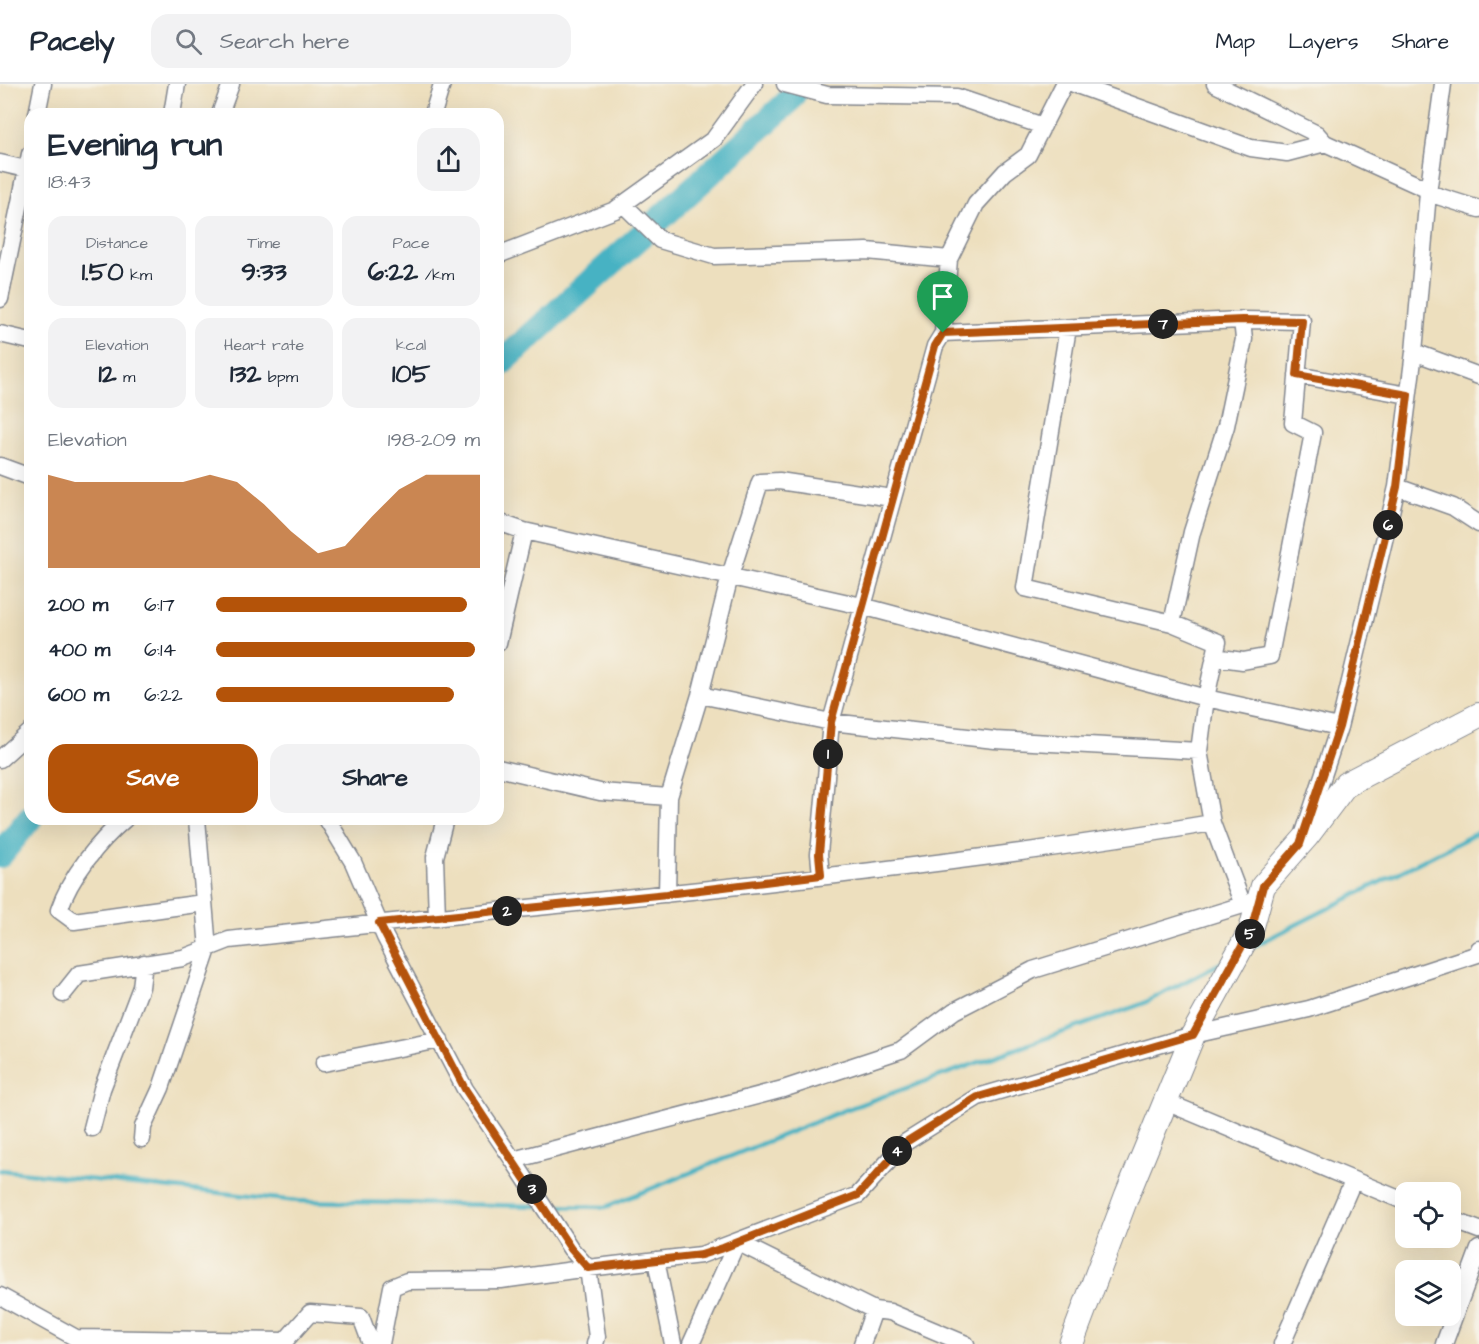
<!DOCTYPE html>
<html lang="en">
<head>
<meta charset="utf-8">
<style>
	:root { --surface:#fff; --page:#f2f2f3; --text:#1f2937; --muted:#747a83; --line:#e0e1e3; --accent:#b45309 }
	body { margin:0; font-family:"Architects Daughter",sans-serif; background:var(--page); color:var(--text); height:100vh; display:flex; flex-direction:column; font-size:22px; white-space:nowrap }
	* { box-sizing:border-box; margin:0 }
	p { font-size:20px; color:var(--muted) }
	.icon { flex:none; width:33px; height:33px; fill:none; stroke:currentColor; stroke-width:2; stroke-linecap:round; stroke-linejoin:round }
	.map { position:relative; flex:1; overflow:hidden }
	.details { position:absolute; left:24px; top:24px; width:480px; height:717px; display:flex; flex-direction:column; background:var(--surface); border-radius:18px; box-shadow:0 6px 24px #0002 }
	.details>* { flex:none }
	.controls { position:absolute; left:1395px; top:1098px; display:grid; gap:12px }
	.controls a { display:grid; place-items:center; width:66px; height:66px; border-radius:12px; background:var(--surface); box-shadow:0 6px 24px #0002; font-size:30px }
	.pin { position:absolute; display:grid; place-items:center; width:51px; height:51px; color:#fff; margin:-62px -26px; border-radius:50% 50% 50% 0; rotate:-45deg; box-shadow:0 0 6px #0007 }
	.pin .icon { rotate:45deg }
	.km { position:absolute; width:30px; height:30px; margin:-15px; border-radius:50%; background:#222; color:#fff; font-size:16px; line-height:30px; text-align:center }
	.round { display:grid; place-items:center; flex:none; width:63px; height:63px; border-radius:18px; background:var(--page) }
	.head { display:flex; align-items:center; justify-content:space-between; height:102px; padding:0 24px }
	h1 { font-size:33px; font-weight:700; line-height:45px }
	.figures { display:grid; grid-template-columns:repeat(3,1fr); gap:9px; height:102px; padding:6px 24px }
	.figures div { display:grid; align-content:center; border-radius:15px; background:var(--page); text-align:center }
	.figures b { font-size:26px; font-weight:700 }
	.figures small { font-size:16px; font-weight:400 }
	.figures p { font-size:16px }
	.chart { height:168px; padding:12px 24px }
	.chart p { display:flex; justify-content:space-between }
	.chart svg { width:100%; height:108px; margin-top:6px; fill:var(--accent); opacity:.7 }
	.primary-button { display:flex; gap:12px; margin-top:auto; padding:12px 24px }
	.primary-button a { flex:1; height:69px; border-radius:18px; background:var(--accent); color:#fff; font-size:24px; font-weight:700; line-height:69px; text-align:center }
	.primary-button a+a { background:var(--page); color:var(--text) }
	ul { padding:0 24px; list-style:none; font-size:20px }
	li { display:grid; grid-template-columns:96px 72px 1fr; align-items:center; height:45px }
	li i { height:15px; border-radius:8px; background:var(--accent) }
	header { display:flex; align-items:center; gap:36px; box-sizing:border-box; height:84px; padding:0 30px; background:var(--surface); border-bottom:2px solid var(--line) }
	header strong { font-size:28px }
	nav { display:flex; gap:33px; margin-inline-start:auto; font-size:21px }
	.search { width:420px; height:54px; background:var(--page); display:flex; align-items:center; gap:15px; box-sizing:border-box; padding:0 21px; border-radius:18px; color:var(--muted); font-size:22px }
	.map>svg:first-child { display:block }
</style>
</head>
<body>
<header>
<strong>Pacely</strong>
<div class="search"><svg class="icon" aria-label="search" viewBox="0 0 24 24"><circle cx="10" cy="10" r="6"/><path d="M15 15l6 6"/></svg>Search here</div>
<nav><a>Map</a><a>Layers</a><a>Share</a></nav>
</header>
<div class="map">
<svg width="1479" height="1260" viewBox="0 0 1479 1260">
	<rect width="100%" height="100%" fill="#f7f3e8"/>
	<filter id="ink" filterUnits="userSpaceOnUse"><feTurbulence type="fractalNoise" baseFrequency=".0167" numOctaves="2"/><feDisplacementMap in="SourceGraphic" scale="12" xChannelSelector="R" yChannelSelector="G"/><feConvolveMatrix kernelMatrix="1 2 1 2 8 2 1 2 1" color-interpolation-filters="sRGB"/></filter>
	<filter id="wash" filterUnits="userSpaceOnUse"><feTurbulence type="fractalNoise" baseFrequency=".008" numOctaves="4" result="noise"/><feDisplacementMap in="SourceGraphic" scale="24" xChannelSelector="R" yChannelSelector="G"/><feGaussianBlur stdDeviation="1.35" result="paint"/><feColorMatrix in="noise" values="0 0 0 0 0 0 0 0 0 0 0 0 0 0 0 0 0 1.4 0 .05"/><feComposite in="paint" operator="in"/></filter>
	<g filter="url(#wash)">
		<rect width="100%" height="100%" fill="#eddfbe"/>
		<g fill="none" stroke-linecap="round" stroke-linejoin="round">
			<path stroke="#46b2c3" stroke-width="4.5" d="M1252,863L1479,748
				M0,1086L298,1117L539,1122
				M547,1122L606,1123L842,1027L1142,920L1223,878"/>
			<path stroke="#46b2c3" stroke-width="26" d="M498,282L787,19L800,0
				M0,771L30,734"/>
		</g>
	</g>
	<g filter="url(#ink)">
		<g fill="none" stroke-linecap="round" stroke-linejoin="round">
			<defs>
				<path id="street" d="M785,0L827,11L957,13L1043,42
					M1074,0L1251,64L1287,69L1325,59
					M1215,0L1317,50L1325,59L1424,104L1428,109L1479,125
					M37,30L43,0
					M172,30L177,0
					M220,30L231,0
					M433,30L442,0
					M0,79L30,86
					M623,120L660,156L714,172L867,167L949,175
					M498,171L615,126L714,55L754,0
					M0,215L30,70
					M1068,244L1025,504L1172,539L1218,558L1206,614L1199,667L1212,739L1243,821
					M943,249L1242,236L1302,237L1293,339L1313,349L1270,572L1243,577L1214,573
					M0,250L30,257
					M1414,268L1479,292
					M1297,291L1408,311
					M0,382L30,393
					M1397,403L1453,423L1479,440
					M498,438L524,447L862,522L1206,614L1339,643
					M1172,539L1192,448L1226,342L1244,255L1242,236
					M498,559L524,447
					M700,611L831,638L995,656L1199,667
					M0,675L30,648
					M498,684L600,708L669,713
					M125,735C98,758 70,793 59,826L74,837L203,819
					M327,735L353,778L385,853L465,1005L513,1076L783,1005L901,966L954,927L1033,886L1259,816
					M1304,749L1339,643L1397,403L1414,268L1428,109L1443,0
					M821,791L819,770L831,638L935,262L943,249L949,175L976,120L1005,88L1028,71L1064,0
					M667,810L669,713L700,611L730,492L760,398L779,397L892,414
					M437,834L435,773L445,735
					M63,910L79,890L183,874L229,856C557,818 887,794 1212,739
					M324,979L440,956
					M1166,1018L1406,1118
					M92,1044L102,1005L141,903L144,879
					M142,1055L143,1043L161,1004L208,865L197,735
					M513,1076L571,1165L588,1184L701,1171L858,1111L906,1058L978,1013L1193,951L1309,925L1478,870L1479,865
					M1450,1135L1479,1146
					M656,1176L673,1260
					M0,1212L76,1254L285,1257L310,1229L361,1233L371,1260
					M381,1260L392,1203L407,1197L501,1196L588,1184L597,1253L595,1260
					M691,1260L737,1158L874,1226L890,1228L966,1260
					M862,1260L874,1226
					M1282,1260L1353,1097
					M1444,1260L1479,1165"/>
				<path id="secondary" d="M1071,1260L1127,1111L1193,951L1251,846L1263,802L1307,752L1346,700L1479,631"/>
			</defs>
			<use href="#street" stroke="#84878e" stroke-width="19"/>
			<use href="#secondary" stroke="#84878e" stroke-width="26"/>
			<use href="#street" stroke="#fff" stroke-width="16"/>
			<use href="#secondary" stroke="#fff" stroke-width="24"/>
		</g>
	</g>
	<g fill="none" stroke-linecap="round" stroke-linejoin="round" filter="url(#ink)">
		<defs>
			<path id="route" d="M1242,236L1302,237L1297,291L1408,311L1397,403L1339,643L1300,760L1263,802L1251,846L1193,951L978,1013L906,1058L858,1111L723,1164L701,1171L588,1184L571,1165L465,1005L379,839L667,810L821,791L819,770L831,638L935,262L943,249Z"/>
		</defs>
		<use href="#route" stroke="#fff" stroke-width="12"/>
		<use href="#route" stroke="#b45309" stroke-width="8"/>
	</g>
</svg>
<div class="controls">
<a><svg class="icon" aria-label="locate" viewBox="0 0 24 24"><circle cx="12" cy="12" r="6"/><path d="M12 2v4M12 18v4M2 12h4M18 12h4"/></svg></a>
<a><svg class="icon" aria-label="layers" viewBox="0 0 24 24"><path d="M12 4l9 5-9 5-9-5zM3 14l9 5 9-5"/></svg></a>
</div>
<div class="pin" style="left:943px;top:249px;background:#1e9e55"><svg class="icon" aria-label="arrive" viewBox="0 0 24 24"><path d="M6 21V4h12l-3 4 3 4H6"/></svg></div>
<b class="km" style="left:828px;top:670px">1</b>
<b class="km" style="left:507px;top:827px">2</b>
<b class="km" style="left:532px;top:1105px">3</b>
<b class="km" style="left:897px;top:1067px">4</b>
<b class="km" style="left:1250px;top:850px">5</b>
<b class="km" style="left:1388px;top:441px">6</b>
<b class="km" style="left:1163px;top:240px">7</b>
<section class="details">
<div class="head"><div><h1>Evening run</h1><p>18:43</p></div><a class="round"><svg class="icon" aria-label="share" viewBox="0 0 24 24"><path d="M12 15V3M7 8l5-5 5 5M5 13v7h14v-7"/></svg></a></div>
<div class="figures">
<div><p>Distance</p><b>1.50<small> km</small></b></div>
<div><p>Time</p><b>9:33</b></div>
<div><p>Pace</p><b>6:22<small> /km</small></b></div>
</div>
<div class="figures">
<div><p>Elevation</p><b>12<small> m</small></b></div>
<div><p>Heart rate</p><b>132<small> bpm</small></b></div>
<div><p>kcal</p><b>105</b></div>
</div>
<div class="chart"><p><span>Elevation</span>198–209 m</p>
<svg viewBox="0 0 160 44" preserveAspectRatio="none"><path d="M0 44V6L10 9L20 9L30 9L40 9L50 9L60 6L70 9L80 18L90 29L100 38L110 35L120 23L130 12L140 6L150 6L160 6V44z"/></svg>
</div>
<ul>
<li><b>200 m</b>6:17<i style="width:95%"></i></li>
<li><b>400 m</b>6:14<i style="width:98%"></i></li>
<li><b>600 m</b>6:22<i style="width:90%"></i></li>
</ul>
<div class="primary-button"><a>Save</a><a>Share</a></div>
</section>
</div>
</body>
</html>
